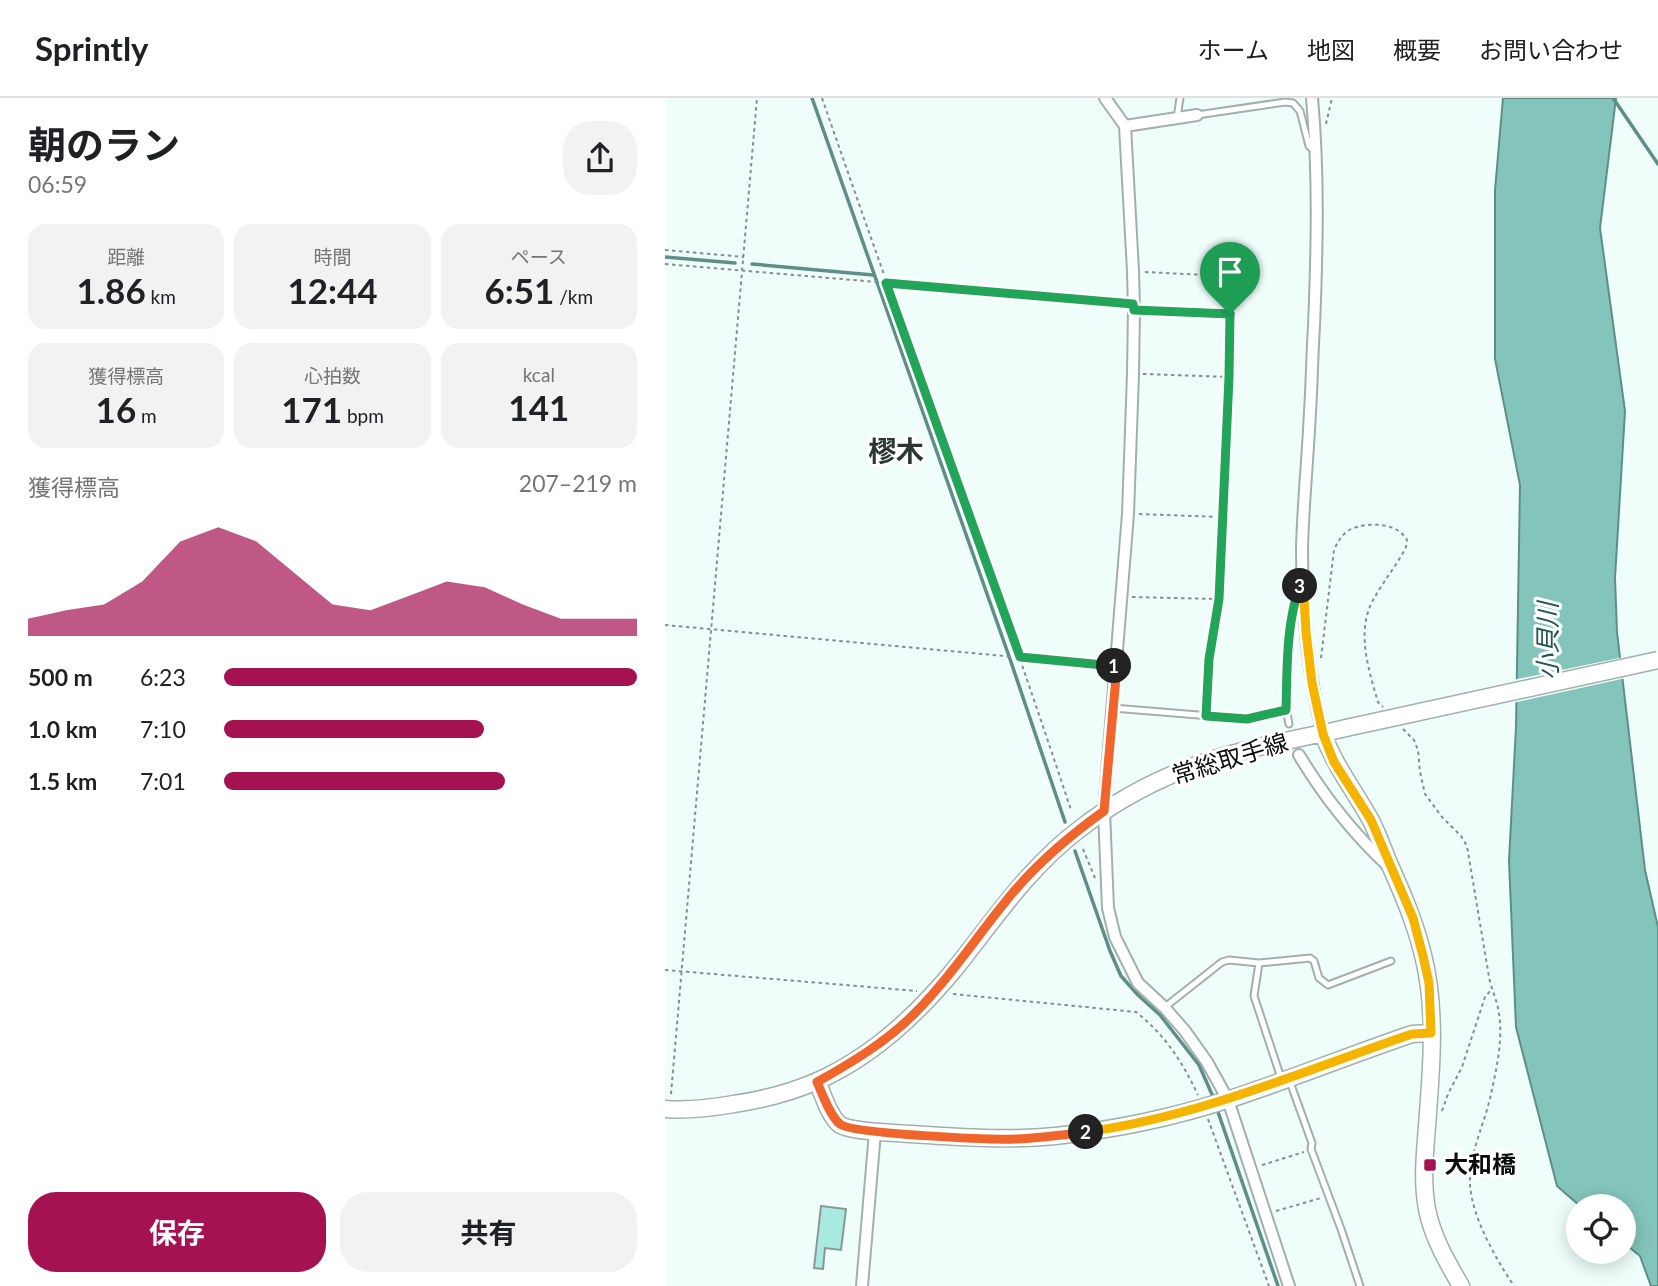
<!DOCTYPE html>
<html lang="ja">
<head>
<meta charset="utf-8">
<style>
	:root { --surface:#fff; --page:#f2f2f2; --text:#202124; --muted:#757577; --line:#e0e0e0; --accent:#a51251 }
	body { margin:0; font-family:Lato,"Noto Sans JP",sans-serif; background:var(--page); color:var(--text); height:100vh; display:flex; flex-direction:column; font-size:26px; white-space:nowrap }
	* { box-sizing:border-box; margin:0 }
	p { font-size:23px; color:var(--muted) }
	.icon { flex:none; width:38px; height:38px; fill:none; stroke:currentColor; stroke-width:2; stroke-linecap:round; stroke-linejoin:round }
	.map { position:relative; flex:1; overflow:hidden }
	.side { display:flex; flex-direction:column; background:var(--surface); width:665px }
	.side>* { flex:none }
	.tools { position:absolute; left:901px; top:1096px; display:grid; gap:14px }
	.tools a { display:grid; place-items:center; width:70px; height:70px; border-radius:50%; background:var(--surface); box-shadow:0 4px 18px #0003; font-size:35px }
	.pin { position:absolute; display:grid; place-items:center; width:60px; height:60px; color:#fff; margin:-72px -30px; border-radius:50% 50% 50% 0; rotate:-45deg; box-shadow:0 0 7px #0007 }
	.pin .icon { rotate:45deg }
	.km { position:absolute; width:35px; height:35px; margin:-18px; border-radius:50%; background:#222; color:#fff; font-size:19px; line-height:35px; text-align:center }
	.round { display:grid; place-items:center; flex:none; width:74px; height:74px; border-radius:28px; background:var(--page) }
	.overview { display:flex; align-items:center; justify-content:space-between; height:119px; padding:0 28px }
	h1 { font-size:38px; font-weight:700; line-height:52px }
	.metrics { display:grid; grid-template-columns:repeat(3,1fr); gap:10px; height:119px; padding:7px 28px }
	.metrics div { display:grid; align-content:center; border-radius:18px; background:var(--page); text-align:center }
	.metrics b { font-size:35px; font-weight:700 }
	.metrics small { font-size:19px; font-weight:400 }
	.metrics p { font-size:19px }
	.chart { height:196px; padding:14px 28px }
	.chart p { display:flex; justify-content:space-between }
	.chart svg { width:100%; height:126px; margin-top:7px; fill:var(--accent); opacity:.7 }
	.button { display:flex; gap:14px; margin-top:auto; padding:14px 28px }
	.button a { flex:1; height:80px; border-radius:28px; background:var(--accent); color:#fff; font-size:28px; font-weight:700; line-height:80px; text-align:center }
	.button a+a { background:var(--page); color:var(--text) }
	ul { padding:0 28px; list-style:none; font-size:23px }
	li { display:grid; grid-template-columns:112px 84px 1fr; align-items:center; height:52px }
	li i { height:18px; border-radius:9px; background:var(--accent) }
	header { display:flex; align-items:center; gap:42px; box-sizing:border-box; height:98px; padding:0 35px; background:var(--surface); border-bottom:2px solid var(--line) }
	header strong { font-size:33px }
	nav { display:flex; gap:38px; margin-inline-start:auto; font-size:24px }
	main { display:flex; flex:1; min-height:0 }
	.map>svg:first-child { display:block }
</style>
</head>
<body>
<header>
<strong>Sprintly</strong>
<nav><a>ホーム</a><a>地図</a><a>概要</a><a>お問い合わせ</a></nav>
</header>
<main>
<section class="side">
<div class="overview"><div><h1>朝のラン</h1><p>06:59</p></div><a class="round"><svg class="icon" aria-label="share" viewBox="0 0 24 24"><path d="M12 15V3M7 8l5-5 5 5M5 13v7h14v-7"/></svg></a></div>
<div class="metrics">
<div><p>距離</p><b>1.86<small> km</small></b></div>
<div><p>時間</p><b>12:44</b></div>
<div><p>ペース</p><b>6:51<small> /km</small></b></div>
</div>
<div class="metrics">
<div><p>獲得標高</p><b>16<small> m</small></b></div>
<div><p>心拍数</p><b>171<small> bpm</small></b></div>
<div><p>kcal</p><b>141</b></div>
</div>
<div class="chart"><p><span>獲得標高</span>207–219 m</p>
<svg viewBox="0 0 160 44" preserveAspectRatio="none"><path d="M0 44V38L10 35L20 33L30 25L40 11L50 6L60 11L70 22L80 33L90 35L100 30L110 25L120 27L130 33L140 38L150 38L160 38V44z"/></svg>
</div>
<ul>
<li><b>500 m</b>6:23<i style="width:100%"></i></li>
<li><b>1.0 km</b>7:10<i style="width:63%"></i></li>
<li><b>1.5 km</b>7:01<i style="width:68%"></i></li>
</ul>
<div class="button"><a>保存</a><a>共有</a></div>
</section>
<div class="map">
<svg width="993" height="1188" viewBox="0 0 993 1188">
	<rect width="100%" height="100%" fill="#effefb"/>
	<path fill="#84c5bb" stroke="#5f8e87" stroke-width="2" d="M838,0H951L935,130L960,313L950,480L952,534L980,772L993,829V1188H986L975,1158L959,1145V1108H915L892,1088L851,929L844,763L851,629L855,387L830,261V92Z"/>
	<path fill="#effefb" d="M959,559L961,580L848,605V582Z"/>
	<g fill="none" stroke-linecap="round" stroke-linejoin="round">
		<path stroke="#5f8e87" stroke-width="3.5" d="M147,0L345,561L400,724
			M948,0L993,66
			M0,159L70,165
			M87,166L208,177
			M410,753L445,853L456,878L473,897L495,917L534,967L549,1001
			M552,1011L613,1188"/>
	</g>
	<path fill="#a8eadf" stroke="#8a9795" stroke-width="2" d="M156,1108L181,1111L176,1152L160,1150L158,1171L149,1170Z"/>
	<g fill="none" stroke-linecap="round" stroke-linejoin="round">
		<defs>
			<path id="lane" d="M532,17L620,4L628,5L635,13L644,48L650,53
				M512,20L515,0
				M448,610L582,621L621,612
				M624,626C619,604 621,582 623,559C625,535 626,511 635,488
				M594,865L589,898L616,980
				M500,909L557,864L564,862L594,865L645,860L649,863L654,880L663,887L726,863
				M625,984L647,1045L646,1051L676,1131L695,1188"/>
			<path id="street" d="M440,0L460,28L468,173L469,212L468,276L463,416L439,713L443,810L450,839L473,885L500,910L520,933L542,964L563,1002L624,1188
				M647,0C654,76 652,153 649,228C647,257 647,285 645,313C643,359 638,406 637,451C637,513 643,576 658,636
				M460,28L532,17
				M634,657C658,697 688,735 722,767
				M197,1188L210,1034"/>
			<path id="secondary" d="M658,636C669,666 688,691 704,719C712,733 717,748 723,763C737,794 750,824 758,857C771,908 767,963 763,1015C761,1047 756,1079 762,1111C767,1138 782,1164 796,1188
				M152,983C158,996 163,1016 174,1026C184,1034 233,1035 247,1036C295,1039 342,1043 390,1038C448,1032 506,1020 562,1002C624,982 685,957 747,936L766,935
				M0,1011C23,1013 46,1010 69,1006C96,1002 124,995 150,984C206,960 255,914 293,867C331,819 365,768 416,730C452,702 494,680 537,665C584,649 633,641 681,630"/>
		</defs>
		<use href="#lane" stroke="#a2b0ad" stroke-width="9"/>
		<use href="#street" stroke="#a2b0ad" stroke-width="14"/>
		<use href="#secondary" stroke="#a2b0ad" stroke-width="19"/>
		<path stroke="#858f8d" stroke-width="2" stroke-dasharray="3.5 3.5" stroke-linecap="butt" d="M157,0C239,237 327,473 406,712
			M661,26L667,0
			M0,152L79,159
			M0,166L459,205
			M480,174L561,178L566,187L564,279L553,501L544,561L541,610
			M479,213L564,216
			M478,276L563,279
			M474,416L556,419
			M467,499L552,501
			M0,527L438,567
			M656,560L669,452C673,443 677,436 686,431C703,424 732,424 742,442L741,449C731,469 716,486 706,506C692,537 704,573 713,604L718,609
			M738,631L749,642L753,652L755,674L760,696L777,719L796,738L802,748L824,879C826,890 831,900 833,910C839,937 832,969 826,996C820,1025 804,1055 805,1085C806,1118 831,1161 849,1188
			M418,751L430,780
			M0,872L252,893
			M288,896L471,914C500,937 517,963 533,997
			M6,996L92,0
			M777,1013L783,996L797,969L820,899L826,892
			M543,1021L604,1188
			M597,1067L639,1054
			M611,1113L656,1100"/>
		<use href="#lane" stroke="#fff" stroke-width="5"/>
		<use href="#street" stroke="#fff" stroke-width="10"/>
		<use href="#secondary" stroke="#fff" stroke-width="16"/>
		<defs>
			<path id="secondary-bridge" d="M681,630L993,562"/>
		</defs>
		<use href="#secondary-bridge" stroke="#a2b0ad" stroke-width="19" stroke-linecap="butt"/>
		<use href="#secondary-bridge" stroke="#fff" stroke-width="16"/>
	</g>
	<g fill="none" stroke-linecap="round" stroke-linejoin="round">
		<defs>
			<path id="split-1" d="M449,568L355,559L221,185L468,206L469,212L565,216"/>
			<path id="split-2" d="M421,1034C398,1037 375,1040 351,1041C329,1042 186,1036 175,1026C165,1018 157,995 152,984C186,965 221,944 249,916C287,878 316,832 351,791C377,761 407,736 439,713L452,568H449"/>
			<path id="split-3" d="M421,1034C537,1018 638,973 747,936L766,935L764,885L758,858L748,820L706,722L669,664L658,636L647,585L641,534L638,483L635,488"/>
			<path id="split-4" d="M565,216L564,279L554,501L544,561L541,618L582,621L621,612C622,574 621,524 635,488"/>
		</defs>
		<use href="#split-1" stroke="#fff" stroke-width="14"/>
		<use href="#split-2" stroke="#fff" stroke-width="14"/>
		<use href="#split-3" stroke="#fff" stroke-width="14"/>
		<use href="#split-4" stroke="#fff" stroke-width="14"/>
		<use href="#split-1" stroke="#22a559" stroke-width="9"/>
		<use href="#split-2" stroke="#f0652b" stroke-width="9"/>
		<use href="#split-3" stroke="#f5b400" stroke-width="9"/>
		<use href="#split-4" stroke="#22a559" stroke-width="9"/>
	</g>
	<rect fill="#a51251" stroke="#fff" stroke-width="2.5" x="758" y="1060" width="14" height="14" rx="3.5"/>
	<g text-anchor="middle" stroke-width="6" stroke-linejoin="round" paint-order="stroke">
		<g font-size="24" fill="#090d0d" stroke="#fff">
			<text transform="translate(565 661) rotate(-17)" y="8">常総取手線</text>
		</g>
		<g font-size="24" font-weight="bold" fill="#090d0d" stroke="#fff" text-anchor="start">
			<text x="779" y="1075">大和橋</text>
		</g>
		<g font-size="26" font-style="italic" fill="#225952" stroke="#fff">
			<text transform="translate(883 543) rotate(-90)" y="9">小貝川</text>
		</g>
		<g font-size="28" font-weight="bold" fill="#2a3634" stroke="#fff">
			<text x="231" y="363">樛木</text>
		</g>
	</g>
</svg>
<div class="tools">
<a><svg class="icon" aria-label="locate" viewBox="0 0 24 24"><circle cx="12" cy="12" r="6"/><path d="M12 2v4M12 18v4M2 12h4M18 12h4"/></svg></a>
</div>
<div class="pin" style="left:565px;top:216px;background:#1e9e55"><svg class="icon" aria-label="arrive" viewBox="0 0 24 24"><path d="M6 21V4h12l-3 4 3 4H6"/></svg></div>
<b class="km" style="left:449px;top:568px">1</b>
<b class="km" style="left:421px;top:1034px">2</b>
<b class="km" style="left:635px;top:488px">3</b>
</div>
</main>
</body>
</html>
